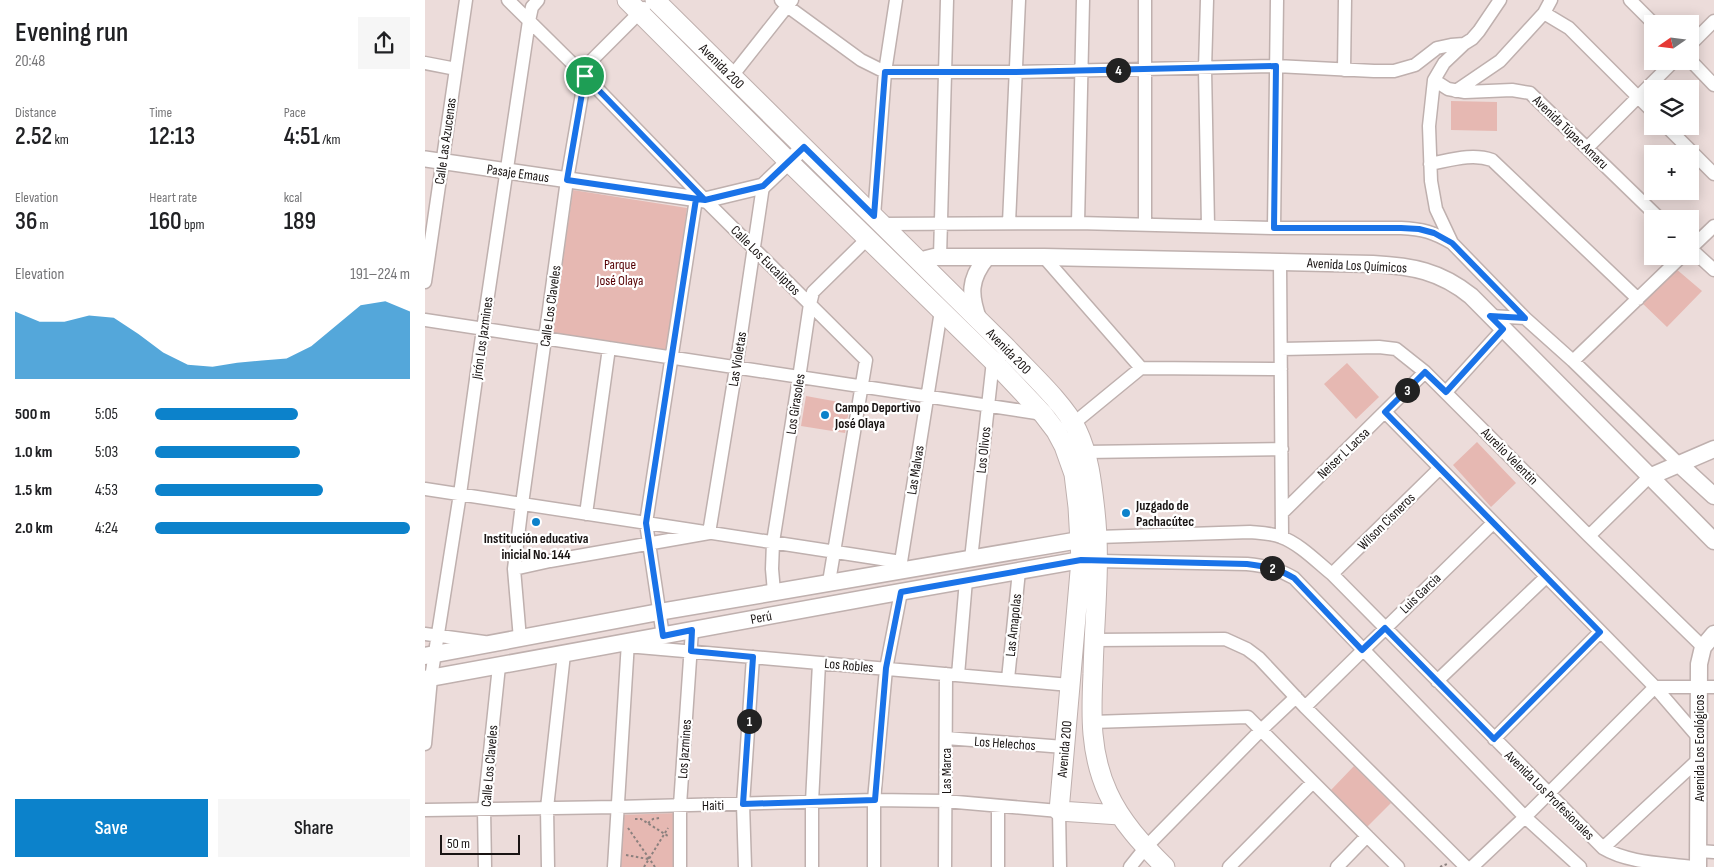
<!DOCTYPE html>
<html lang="en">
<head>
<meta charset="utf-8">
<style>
	:root { --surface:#fff; --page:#f6f6f6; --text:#202124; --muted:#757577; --accent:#0c82cb }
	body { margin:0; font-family:"Sofia Sans Condensed",sans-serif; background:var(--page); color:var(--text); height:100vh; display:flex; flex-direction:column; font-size:19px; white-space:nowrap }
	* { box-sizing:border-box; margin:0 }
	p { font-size:16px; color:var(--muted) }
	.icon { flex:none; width:28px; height:28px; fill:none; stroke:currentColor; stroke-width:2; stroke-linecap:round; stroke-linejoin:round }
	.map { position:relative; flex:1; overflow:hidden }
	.side { display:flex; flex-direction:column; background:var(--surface); width:425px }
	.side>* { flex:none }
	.needle { width:32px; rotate:256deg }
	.tools { position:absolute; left:1219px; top:15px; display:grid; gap:10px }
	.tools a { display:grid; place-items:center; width:55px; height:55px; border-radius:0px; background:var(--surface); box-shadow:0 2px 12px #0003; font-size:25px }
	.scale { position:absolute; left:15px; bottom:12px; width:80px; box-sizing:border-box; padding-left:5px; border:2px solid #191413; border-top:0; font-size:14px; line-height:18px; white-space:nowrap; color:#191413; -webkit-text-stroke:4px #fff; paint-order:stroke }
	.pin { position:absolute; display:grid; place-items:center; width:42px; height:42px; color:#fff; margin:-21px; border:2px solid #fff; border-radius:50%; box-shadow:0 1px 5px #0007 }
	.km { position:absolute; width:25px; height:25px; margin:-12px; border-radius:50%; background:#222; color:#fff; font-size:14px; line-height:25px; text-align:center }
	.round { display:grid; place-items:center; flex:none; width:52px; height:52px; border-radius:0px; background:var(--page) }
	.headline { display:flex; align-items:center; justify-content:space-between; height:85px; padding:0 15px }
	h1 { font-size:28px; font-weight:600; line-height:38px }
	.figures { display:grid; grid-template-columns:repeat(3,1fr); gap:8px; height:85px; padding:5px 15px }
	.figures div { display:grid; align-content:center }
	.figures b { font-size:25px; font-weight:600 }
	.figures small { font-size:14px; font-weight:400 }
	.figures p { font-size:14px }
	.chart { height:140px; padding:10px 15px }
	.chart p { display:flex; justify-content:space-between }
	.chart svg { width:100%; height:90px; margin-top:5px; fill:var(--accent); opacity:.7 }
	.cta { display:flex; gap:10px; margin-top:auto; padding:10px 15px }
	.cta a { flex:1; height:58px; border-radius:0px; background:var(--accent); color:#fff; font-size:20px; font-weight:600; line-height:58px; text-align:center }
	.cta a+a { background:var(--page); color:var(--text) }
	ul { padding:0 15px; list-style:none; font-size:16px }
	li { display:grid; grid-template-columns:80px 60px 1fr; align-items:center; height:38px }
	li i { height:12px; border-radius:6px; background:var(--accent) }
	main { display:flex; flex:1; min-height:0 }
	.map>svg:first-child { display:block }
</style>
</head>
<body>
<main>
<section class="side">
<div class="headline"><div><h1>Evening run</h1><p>20:48</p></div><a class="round"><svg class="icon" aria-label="share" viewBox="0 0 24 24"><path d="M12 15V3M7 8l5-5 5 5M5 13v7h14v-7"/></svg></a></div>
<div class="figures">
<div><p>Distance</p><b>2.52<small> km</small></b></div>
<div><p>Time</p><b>12:13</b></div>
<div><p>Pace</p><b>4:51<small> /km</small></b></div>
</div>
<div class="figures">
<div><p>Elevation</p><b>36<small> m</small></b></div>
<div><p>Heart rate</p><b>160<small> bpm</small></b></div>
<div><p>kcal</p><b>189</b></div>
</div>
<div class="chart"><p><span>Elevation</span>191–224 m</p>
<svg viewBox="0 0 160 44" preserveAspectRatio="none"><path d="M0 44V11L10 16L20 16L30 13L40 14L50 22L60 31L70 37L80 38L90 36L100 35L110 34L120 28L130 18L140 8L150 6L160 11V44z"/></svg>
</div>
<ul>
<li><b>500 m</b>5:05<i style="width:56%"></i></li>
<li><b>1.0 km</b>5:03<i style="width:57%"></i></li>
<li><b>1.5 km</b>4:53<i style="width:66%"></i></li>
<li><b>2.0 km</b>4:24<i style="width:100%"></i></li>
</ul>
<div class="cta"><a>Save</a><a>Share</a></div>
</section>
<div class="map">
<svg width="1289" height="867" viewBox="0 0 1289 867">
	<rect width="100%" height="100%" fill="#ecdcda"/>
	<path fill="#e6b8b2" d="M1026,101L1072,102V131L1026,130Z
		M148,190L262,208L242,353L127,337Z
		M1250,268L1277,291L1242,327L1216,302Z
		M922,363L954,397L931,419L899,384Z
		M381,396L425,404L420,433L376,426Z
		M1052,442L1091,483L1066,507L1028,465Z
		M929,766L966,803L942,827L906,790Z
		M253,813L254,867H194L193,815Z"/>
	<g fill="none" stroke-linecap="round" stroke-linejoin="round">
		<defs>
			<path id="minor" d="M83,0L160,76L280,200L441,360L404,582
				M356,0L362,6L436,60L460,72H590L851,66L949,71H969L990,65L1012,48L1026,45L1039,44L1047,39L1054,31L1075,0
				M782,0L780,69L783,226
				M1205,0L1229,24
				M1119,13L1144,28L1228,112
				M1039,44L1019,63L1009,80L1004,126L1006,181L1011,209L1027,243L1100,318
				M1265,45L1289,21
				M1265,60L1289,85
				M0,63L31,69
				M919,70L920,0
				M307,76L367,0
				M1009,80L1023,89L1040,92L1087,90L1105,93L1235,219
				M1031,91L1075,61L1119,13L1126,0
				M1241,126L1289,174
				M1163,147L1249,61
				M1005,164C1026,160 1047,153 1067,160L1213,299
				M449,216L460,72L471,0
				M584,223L594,0
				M653,223L658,0
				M457,224L653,223L849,228H976C998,229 1008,232 1027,243
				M720,224V0
				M849,228L852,0
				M1265,248L1289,270
				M1265,249L1289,226
				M515,257L522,0
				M619,257L716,368
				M855,262L857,537
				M0,282L41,0
				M1065,316L1100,318L1148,361L1254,464
				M0,320L618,414
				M856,349L954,347L971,349L1000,372L1164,536L1278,647
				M1148,361L1257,256
				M1021,392L1078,329
				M960,412L1230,687L1274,738
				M649,423L716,368L856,369
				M660,452L857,449
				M0,489L476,562
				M857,513L1000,372
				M161,514L184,348
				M1164,536L1224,477
				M673,537L825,532C836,533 846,533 856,537C875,544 892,562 907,574L1178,848C1203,863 1238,863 1267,867
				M546,559L568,361L570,358
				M673,561L822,564C840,566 854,569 869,578L1100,817L1155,867
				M475,568L516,311
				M89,569L125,561L284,533L311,368L338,186
				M907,574L1015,468
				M349,592L347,569L348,542L374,378L385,304L388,292L443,238
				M0,634L59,642
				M238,636L221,523L271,199
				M95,639L89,569L97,504L142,180L162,65L219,8
				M669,640L800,639L822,649L834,658L880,707L1041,867
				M202,646L645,685
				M533,675L541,580
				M583,679L594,571
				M1012,681L1121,577
				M880,707L1068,523
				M667,722L823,717L973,867
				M521,738L639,747
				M1069,739L1175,632
				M0,744L6,678L35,494L58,329L104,21L107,7L113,0
				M0,810L192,807L449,800L520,801L634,811L635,867
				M1178,848L1274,759
				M1273,851L1289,852
				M60,867L59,809L74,666
				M123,867L122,808L139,654
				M189,867L203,642
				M255,867V805L267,630
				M320,867L318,804L328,657
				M387,867V802L394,663
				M449,867V800L461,669L476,592
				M520,867L521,674
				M573,867V806
				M705,867L721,847L836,730L871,697
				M804,867L888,782
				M912,867L942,836
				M1047,867L1100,817L1230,687H1289"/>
			<path id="tertiary" d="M0,159L280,200L338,186L379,147"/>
			<path id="secondary" d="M497,263L501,259L509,257H619L948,264C987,266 1015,271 1046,296L1289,541
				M554,321C544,295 544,279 562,257
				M1254,464L1289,496
				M1224,477L1289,449
				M0,656L234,612L666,538
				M0,679L458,595L656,560L667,561
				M1273,867L1274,664L1278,647L1289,634"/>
			<path id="primary" d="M202,0L363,161L568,361L618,414L631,431L639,446L649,474L653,507L656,560L634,811L695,815
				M230,0L581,347C602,370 639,403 652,430C664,455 667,484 670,511C676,565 669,619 668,674C666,715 665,754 683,793C696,822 718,845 740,867"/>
		</defs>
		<use href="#minor" stroke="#bfb0ae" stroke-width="15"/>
		<use href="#tertiary" stroke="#bfb0ae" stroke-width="18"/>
		<use href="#secondary" stroke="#bfb0ae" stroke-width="19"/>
		<use href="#primary" stroke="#bfb0ae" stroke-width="21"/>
		<path stroke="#8b807e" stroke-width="2" stroke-dasharray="2.5 2.5" stroke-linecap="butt" d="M210,819H216L243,836
			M223,823L228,819L234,818
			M203,828L230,867
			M201,855L223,859
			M219,867L243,828
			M1015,867L1022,864"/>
		<use href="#minor" stroke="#fff" stroke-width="12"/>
		<use href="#tertiary" stroke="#fff" stroke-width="15"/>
		<use href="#secondary" stroke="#fff" stroke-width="16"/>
		<use href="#primary" stroke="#fff" stroke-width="19"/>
	</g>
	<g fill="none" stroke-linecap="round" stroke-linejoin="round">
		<defs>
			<path id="route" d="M160,76L280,200L271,199L221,523L238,636L267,630L266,651L328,657L318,804L450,800L461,668L476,592L656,560L822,564C840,566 854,569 869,578L937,650L960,628L1069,739L1175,632L960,412L1000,372L1021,392L1078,329L1065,316L1100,318L1027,243L1009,233L994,229L976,228H849L851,66L590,72H460L449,216L379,147L338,186L280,200L142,180L160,76"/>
		</defs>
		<use href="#route" stroke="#fff" stroke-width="10"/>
		<use href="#route" stroke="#1a73e8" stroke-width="6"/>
	</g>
	<g fill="#0c82cb" stroke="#fff" stroke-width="2">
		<circle cx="400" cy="415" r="5"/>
		<circle cx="701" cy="513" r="5"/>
		<circle cx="111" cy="522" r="5"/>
	</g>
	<g text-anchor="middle" stroke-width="4.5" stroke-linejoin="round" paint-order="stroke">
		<g font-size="14" fill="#191413" stroke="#fff">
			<text transform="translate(297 66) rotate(45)" y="5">Avenida 200</text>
			<text transform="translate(1146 132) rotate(44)" y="5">Avenida Túpac Amaru</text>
			<text transform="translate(20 141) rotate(-82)" y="5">Calle Las Azucenas</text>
			<text transform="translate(93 173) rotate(8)" y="5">Pasaje Emaus</text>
			<text transform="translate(341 260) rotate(45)" y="5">Calle Los Eucaliptos</text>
			<text transform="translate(932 265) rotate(3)" y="5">Avenida Los Químicos</text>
			<text transform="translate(125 306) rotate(-82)" y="5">Calle Los Claveles</text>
			<text transform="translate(57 338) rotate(-82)" y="5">Jirón Los Jazmines</text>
			<text transform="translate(584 351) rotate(46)" y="5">Avenida 200</text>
			<text transform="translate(312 359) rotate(-81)" y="5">Las Violetas</text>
			<text transform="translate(370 404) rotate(-81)" y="5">Los Girasoles</text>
			<text transform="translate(558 450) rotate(-84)" y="5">Los Olivos</text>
			<text transform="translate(918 453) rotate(-44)" y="5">Neiser L Lacsa</text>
			<text transform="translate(1085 456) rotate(45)" y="5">Aurelio Velentin</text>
			<text transform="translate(490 470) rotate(-81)" y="5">Las Malvas</text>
			<text transform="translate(961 521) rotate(-45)" y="5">Wilson Cisneros</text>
			<text transform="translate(995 593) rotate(-44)" y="5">Luis Garcia</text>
			<text transform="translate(336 617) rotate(-11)" y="5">Perú</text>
			<text transform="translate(588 625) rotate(-84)" y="5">Las Amapolas</text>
			<text transform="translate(424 665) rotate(5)" y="5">Los Robles</text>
			<text transform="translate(580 743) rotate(4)" y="5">Los Helechos</text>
			<text transform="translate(1274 748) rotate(-90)" y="5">Avenida Los Ecológicos</text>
			<text transform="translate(259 749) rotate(-86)" y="5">Los Jazmines</text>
			<text transform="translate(639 749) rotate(-85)" y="5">Avenida 200</text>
			<text transform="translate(64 766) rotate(-85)" y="5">Calle Los Claveles</text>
			<text transform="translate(521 771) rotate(-90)" y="5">Las Marca</text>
			<text transform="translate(1125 795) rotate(45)" y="5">Avenida Los Profesionales</text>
			<text transform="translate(288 805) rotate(-1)" y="5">Haiti</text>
		</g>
		<g font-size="14" fill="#550003" stroke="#fff">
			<text x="195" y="269">Parque<tspan x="195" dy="16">José Olaya</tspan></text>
		</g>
		<g font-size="14" font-weight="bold" fill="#191413" stroke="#fff" text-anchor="start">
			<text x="410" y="412">Campo Deportivo<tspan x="410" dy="16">José Olaya</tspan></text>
			<text x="711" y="510">Juzgado de<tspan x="711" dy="16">Pachacútec</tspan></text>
			<text x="111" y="543" text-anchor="middle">Institución educativa<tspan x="111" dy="16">inicial No. 144</tspan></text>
		</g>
	</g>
</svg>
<div class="tools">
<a><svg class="needle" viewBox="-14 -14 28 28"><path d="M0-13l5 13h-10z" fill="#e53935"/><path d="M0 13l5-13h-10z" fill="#757577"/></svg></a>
<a><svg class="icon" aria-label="layers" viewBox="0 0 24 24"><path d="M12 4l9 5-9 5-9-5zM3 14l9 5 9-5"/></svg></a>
<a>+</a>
<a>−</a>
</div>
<div class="scale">50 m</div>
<div class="pin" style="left:160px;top:76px;background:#1e9e55"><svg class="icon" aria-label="arrive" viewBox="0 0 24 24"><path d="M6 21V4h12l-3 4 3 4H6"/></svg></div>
<b class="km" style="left:324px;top:721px">1</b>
<b class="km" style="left:847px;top:568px">2</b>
<b class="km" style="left:982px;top:390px">3</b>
<b class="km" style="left:693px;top:70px">4</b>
</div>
</main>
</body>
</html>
